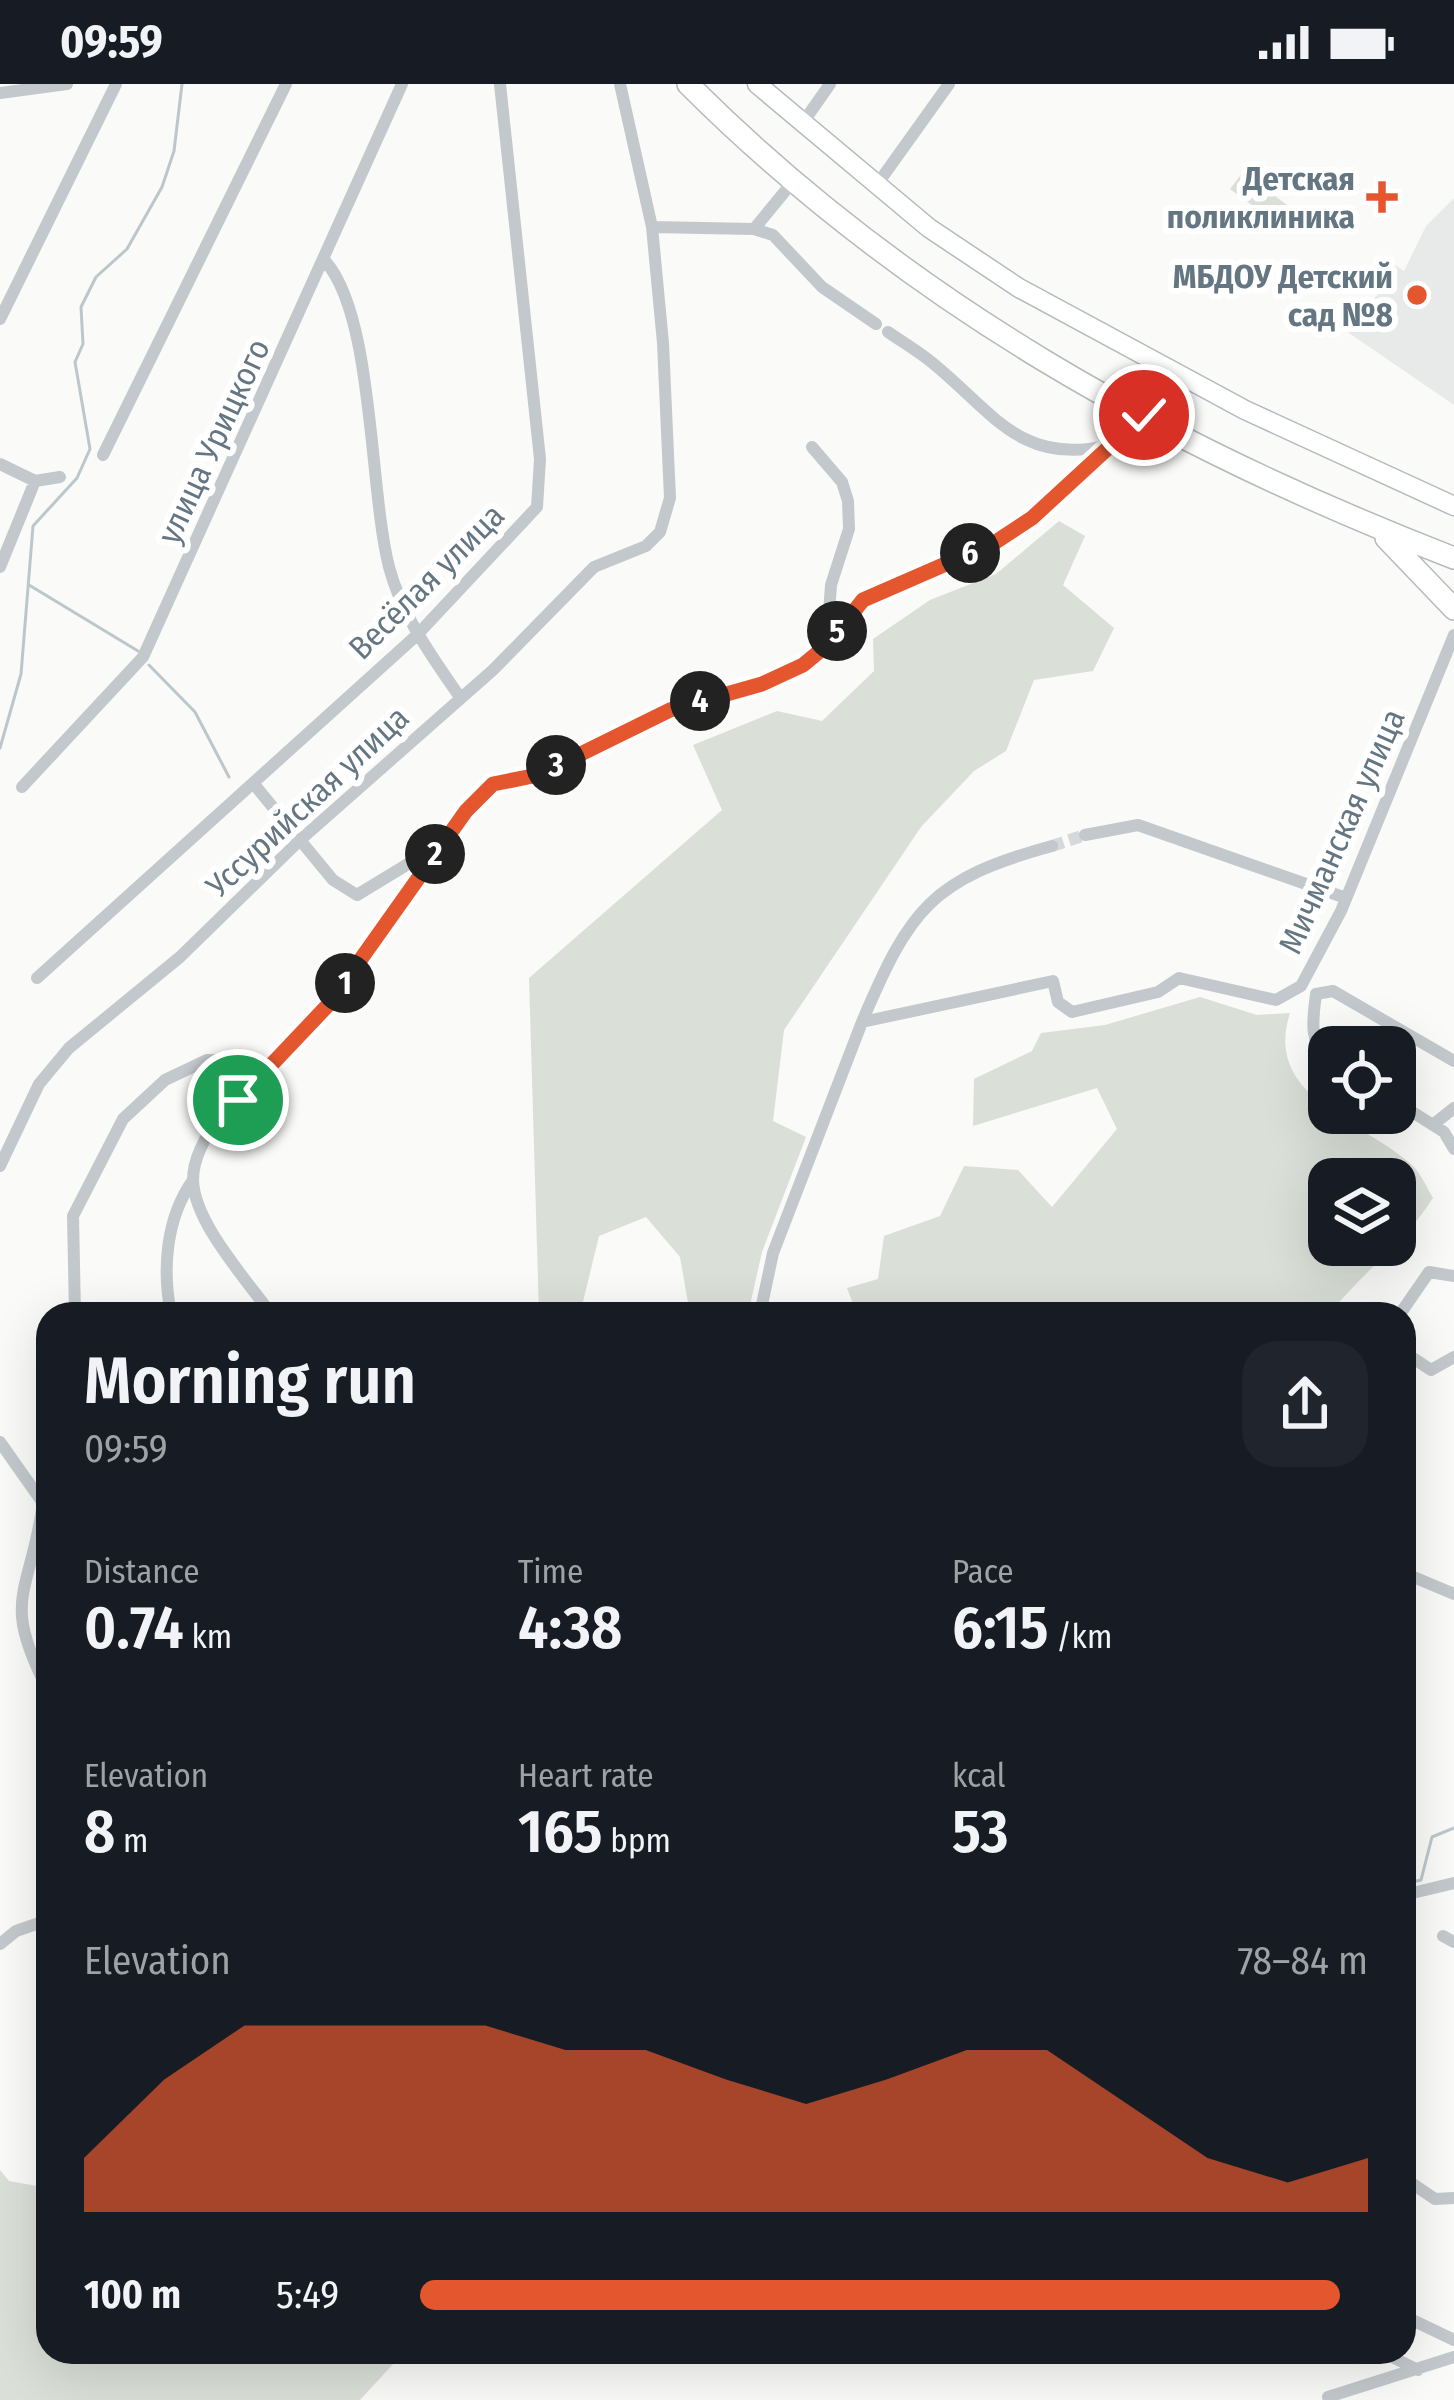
<!DOCTYPE html>
<html lang="en">
<head>
<meta charset="utf-8">
<style>
	:root { --surface:#171b24; --page:#20242c; --text:#f1f3f6; --muted:#9ea1a6; --accent:#e4572e }
	body { margin:0; font-family:"Fira Sans Condensed",sans-serif; background:var(--page); color:var(--text); height:100vh; display:flex; flex-direction:column; font-size:45px; white-space:nowrap }
	* { box-sizing:border-box; margin:0 }
	p { font-size:39px; color:var(--muted) }
	.icon { flex:none; width:66px; height:66px; fill:none; stroke:currentColor; stroke-width:2; stroke-linecap:round; stroke-linejoin:round }
	.map { position:relative; flex:1; overflow:hidden }
	.sheet { position:absolute; left:36px; top:1218px; width:1380px; height:1062px; display:flex; flex-direction:column; background:var(--surface); border-radius:36px; box-shadow:0 12px 48px #0002 }
	.sheet>* { flex:none }
	.fabs { position:absolute; left:1308px; top:942px; display:grid; gap:24px }
	.fabs a { display:grid; place-items:center; width:108px; height:108px; border-radius:24px; background:var(--surface); box-shadow:0 12px 48px #0002; font-size:60px }
	.pin { position:absolute; display:grid; place-items:center; width:102px; height:102px; color:#fff; margin:-51px; border:6px solid #fff; border-radius:50%; box-shadow:0 3px 12px #0007 }
	.km { position:absolute; width:60px; height:60px; margin:-30px; border-radius:50%; background:#222; color:#fff; font-size:33px; line-height:60px; text-align:center }
	.round { display:grid; place-items:center; flex:none; width:126px; height:126px; border-radius:36px; background:var(--page) }
	.summary { display:flex; align-items:center; justify-content:space-between; height:204px; padding:0 48px }
	h1 { font-size:66px; font-weight:600; line-height:90px }
	.figures { display:grid; grid-template-columns:repeat(3,1fr); gap:18px; height:204px; padding:12px 48px }
	.figures div { display:grid; align-content:center }
	.figures b { font-size:60px; font-weight:600 }
	.figures small { font-size:33px; font-weight:400 }
	.figures p { font-size:33px }
	.chart { height:336px; padding:24px 48px }
	.chart p { display:flex; justify-content:space-between }
	.chart svg { width:100%; height:216px; margin-top:12px; fill:var(--accent); opacity:.7 }
	ul { padding:0 48px; list-style:none; font-size:39px }
	li { display:grid; grid-template-columns:192px 144px 1fr; align-items:center; height:90px }
	li i { height:30px; border-radius:15px; background:var(--accent) }
	.status { display:flex; justify-content:space-between; align-items:center; height:84px; padding:0 60px; background:var(--surface); direction:ltr }
	.status svg { height:33px; fill:currentColor }
	.map>svg:first-child { display:block }
</style>
</head>
<body>
<div class="status"><b>09:59</b><svg viewBox="0 0 49 12"><path d="M0 12V9h3v3zM5 12V6h3v6zM10 12V3h3v9zM15 12V0h3v12zM26 1h20v11H26zM47 4h2v5h-2z"/></svg></div>
<div class="map">
<svg width="1454" height="2316" viewBox="0 0 1454 2316">
	<rect width="100%" height="100%" fill="#fafaf8"/>
	<path fill="#e8e9e9" d="M1454,114V321L1346,247L1388,199L1373,187L1383,173L1404,187L1426,142Z"/>
	<path fill="#dadfd7" fill-rule="evenodd" d="M1243,88L1303,133L1291,150L1230,105Z
		M1059,437L1085,452L1063,501L1114,544L1093,587L1034,596L1006,667L974,687L921,743L784,946L773,1037L806,1053L762,1168L748,1230H690L680,1173L646,1133L599,1152L580,1230H539L529,894L722,726L693,661L777,627L822,637L874,587L873,555L930,516L996,490Z
		M1200,913L1257,931L1290,929C1262,1015 1365,1037 1413,1082C1421,1090 1427,1104 1433,1114C1404,1159 1363,1188 1329,1230H857L847,1204L878,1195L884,1152L940,1132L964,1082L1018,1086L1052,1123L1117,1045L1097,1004L973,1042L974,995L1032,967L1041,949L1105,941ZM1329,1095H1395V1161H1329Z
		M0,2086L9,2097L48,2104V2268H391L395,2278L360,2316H0Z"/>
	<g fill="none" stroke-linecap="round" stroke-linejoin="round">
		<path stroke="#bbc7cb" stroke-width="3" d="M29,501L138,567
			M149,581L195,628L229,693
			M0,664L21,590L33,442L77,394L90,365L75,278L83,260L81,223L96,193L127,165L162,103L174,67L182,0
			M1404,1800L1421,1796L1432,1753L1454,1744"/>
		<path stroke="#d5d9db" stroke-width="12" stroke-dasharray="12 6" stroke-linecap="butt" d="M1052,762L1085,751"/>
		<defs>
			<path id="secondary" d="M757,0L929,144L1019,204L1245,326L1454,422"/>
			<path id="primary" d="M688,0C906,218 1167,363 1454,474
				M1386,454L1454,525"/>
		</defs>
		<use href="#secondary" stroke="#b3babf" stroke-width="21"/>
		<use href="#primary" stroke="#b5babe" stroke-width="24"/>
		<path stroke="#c3c8cc" stroke-width="12" d="M0,9L67,0
			M802,40L830,0
			M876,102L949,0
			M652,143L754,145L791,100
			M754,145L773,151L822,203L876,240
			M326,178C374,234 369,404 389,483C402,532 431,571 459,612
			M0,235L116,0
			M888,248C904,259 921,269 935,281C991,327 1021,381 1105,362
			M812,363L842,398L848,417L849,445L831,501L827,557
			M103,371L286,0
			M0,380L35,397
			M0,483L35,397L60,393
			M253,699L333,796L357,811L408,780L433,773L492,700L538,691L671,626L791,589L826,562L863,516L994,459L1032,434L1143,331
			M22,703L143,573L402,0
			M1085,751L1138,741L1346,814
			M37,894L417,551L537,423L540,375L500,0
			M862,938C910,825 931,795 1052,762
			M1329,975C1308,958 1313,935 1316,910L1333,907L1454,977
			M1395,1017L1444,1048L1454,1065
			M1434,1040L1454,1024
			M0,1082L39,1000L69,964L180,873L299,757L493,586L594,483L646,462L660,448L670,414L663,259L652,143L620,0
			M75,1230L73,1132L123,1035L165,996L207,976L269,978
			M171,1230C162,1185 166,1134 193,1096
			M271,1230C247,1196 194,1139 193,1096C193,1033 295,962 332,916C368,871 406,824 433,773
			M760,1230L773,1169L862,938L1053,897L1058,918L1072,928L1158,908L1179,894L1276,916L1301,902L1341,827L1454,551
			M1400,1230L1429,1188L1454,1192
			M1404,1268L1431,1286L1454,1273
			M1404,1335L1406,1327
			M0,1358L43,1419C30,1512 0,1514 48,1606
			M1404,1489L1454,1510
			M1404,1811L1454,1799
			M1443,1852L1454,1858
			M0,1860L16,1847L48,1836
			M1404,2094L1435,2115L1454,2114
			M1404,2232L1454,2256
			M1382,2268L1418,2286
			M1328,2313L1454,2273"/>
		<use href="#secondary" stroke="#fff" stroke-width="18"/>
		<use href="#primary" stroke="#fff" stroke-width="21"/>
	</g>
	<g fill="none" stroke-linecap="round" stroke-linejoin="round">
		<defs>
			<path id="route" d="M238,1016L329,920L466,727L493,700L538,691L670,626L762,600L803,581L826,562L863,516L994,459L1032,434L1144,331"/>
		</defs>
		<use href="#route" stroke="#fff" stroke-width="24"/>
		<use href="#route" stroke="#e4572e" stroke-width="15"/>
	</g>
	<g fill="#e4572e" stroke="#fff" stroke-width="4.5">
		<path d="M1376 95h12v12h12v12h-12v12h-12v-12h-12v-12h12z"/>
		<circle cx="1417" cy="211" r="12"/>
	</g>
	<g text-anchor="middle" stroke-width="12" stroke-linejoin="round" paint-order="stroke">
		<g font-size="33" font-weight="bold" fill="#657683" stroke="#fff" text-anchor="end">
			<text x="1355" y="106">Детская<tspan x="1355" dy="38">поликлиника</tspan></text>
			<text x="1393" y="204">МБДОУ Детский<tspan x="1393" dy="38">сад №8</tspan></text>
		</g>
		<g font-size="33" fill="#657683" stroke="#fff">
			<text transform="translate(213 357) rotate(-65)" y="12">улица Урицкого</text>
			<text transform="translate(426 497) rotate(-45)" y="12">Весёлая улица</text>
			<text transform="translate(307 717) rotate(-43)" y="12">Уссурийская улица</text>
			<text transform="translate(1341 747) rotate(-66)" y="12">Мичманская улица</text>
		</g>
	</g>
</svg>
<div class="fabs">
<a><svg class="icon" aria-label="locate" viewBox="0 0 24 24"><circle cx="12" cy="12" r="6"/><path d="M12 2v4M12 18v4M2 12h4M18 12h4"/></svg></a>
<a><svg class="icon" aria-label="layers" viewBox="0 0 24 24"><path d="M12 4l9 5-9 5-9-5zM3 14l9 5 9-5"/></svg></a>
</div>
<div class="pin" style="left:238px;top:1016px;background:#1e9e55"><svg class="icon" aria-label="arrive" viewBox="0 0 24 24"><path d="M6 21V4h12l-3 4 3 4H6"/></svg></div>
<div class="pin" style="left:1144px;top:331px;background:#d93025"><svg class="icon" aria-label="check" viewBox="0 0 24 24"><path d="M5 12l5 5 9-10"/></svg></div>
<b class="km" style="left:345px;top:899px">1</b>
<b class="km" style="left:435px;top:770px">2</b>
<b class="km" style="left:556px;top:681px">3</b>
<b class="km" style="left:700px;top:617px">4</b>
<b class="km" style="left:837px;top:547px">5</b>
<b class="km" style="left:970px;top:469px">6</b>
<section class="sheet">
<div class="summary"><div><h1>Morning run</h1><p>09:59</p></div><a class="round"><svg class="icon" aria-label="share" viewBox="0 0 24 24"><path d="M12 15V3M7 8l5-5 5 5M5 13v7h14v-7"/></svg></a></div>
<div class="figures">
<div><p>Distance</p><b>0.74<small> km</small></b></div>
<div><p>Time</p><b>4:38</b></div>
<div><p>Pace</p><b>6:15<small> /km</small></b></div>
</div>
<div class="figures">
<div><p>Elevation</p><b>8<small> m</small></b></div>
<div><p>Heart rate</p><b>165<small> bpm</small></b></div>
<div><p>kcal</p><b>53</b></div>
</div>
<div class="chart"><p><span>Elevation</span>78–84 m</p>
<svg viewBox="0 0 160 44" preserveAspectRatio="none"><path d="M0 44V33L10 17L20 6L30 6L40 6L50 6L60 11L70 11L80 17L90 22L100 17L110 11L120 11L130 22L140 33L150 38L160 33V44z"/></svg>
</div>
<ul>
<li><b>100 m</b>5:49<i style="width:97%"></i></li>
</ul>
</section>
</div>
</body>
</html>
